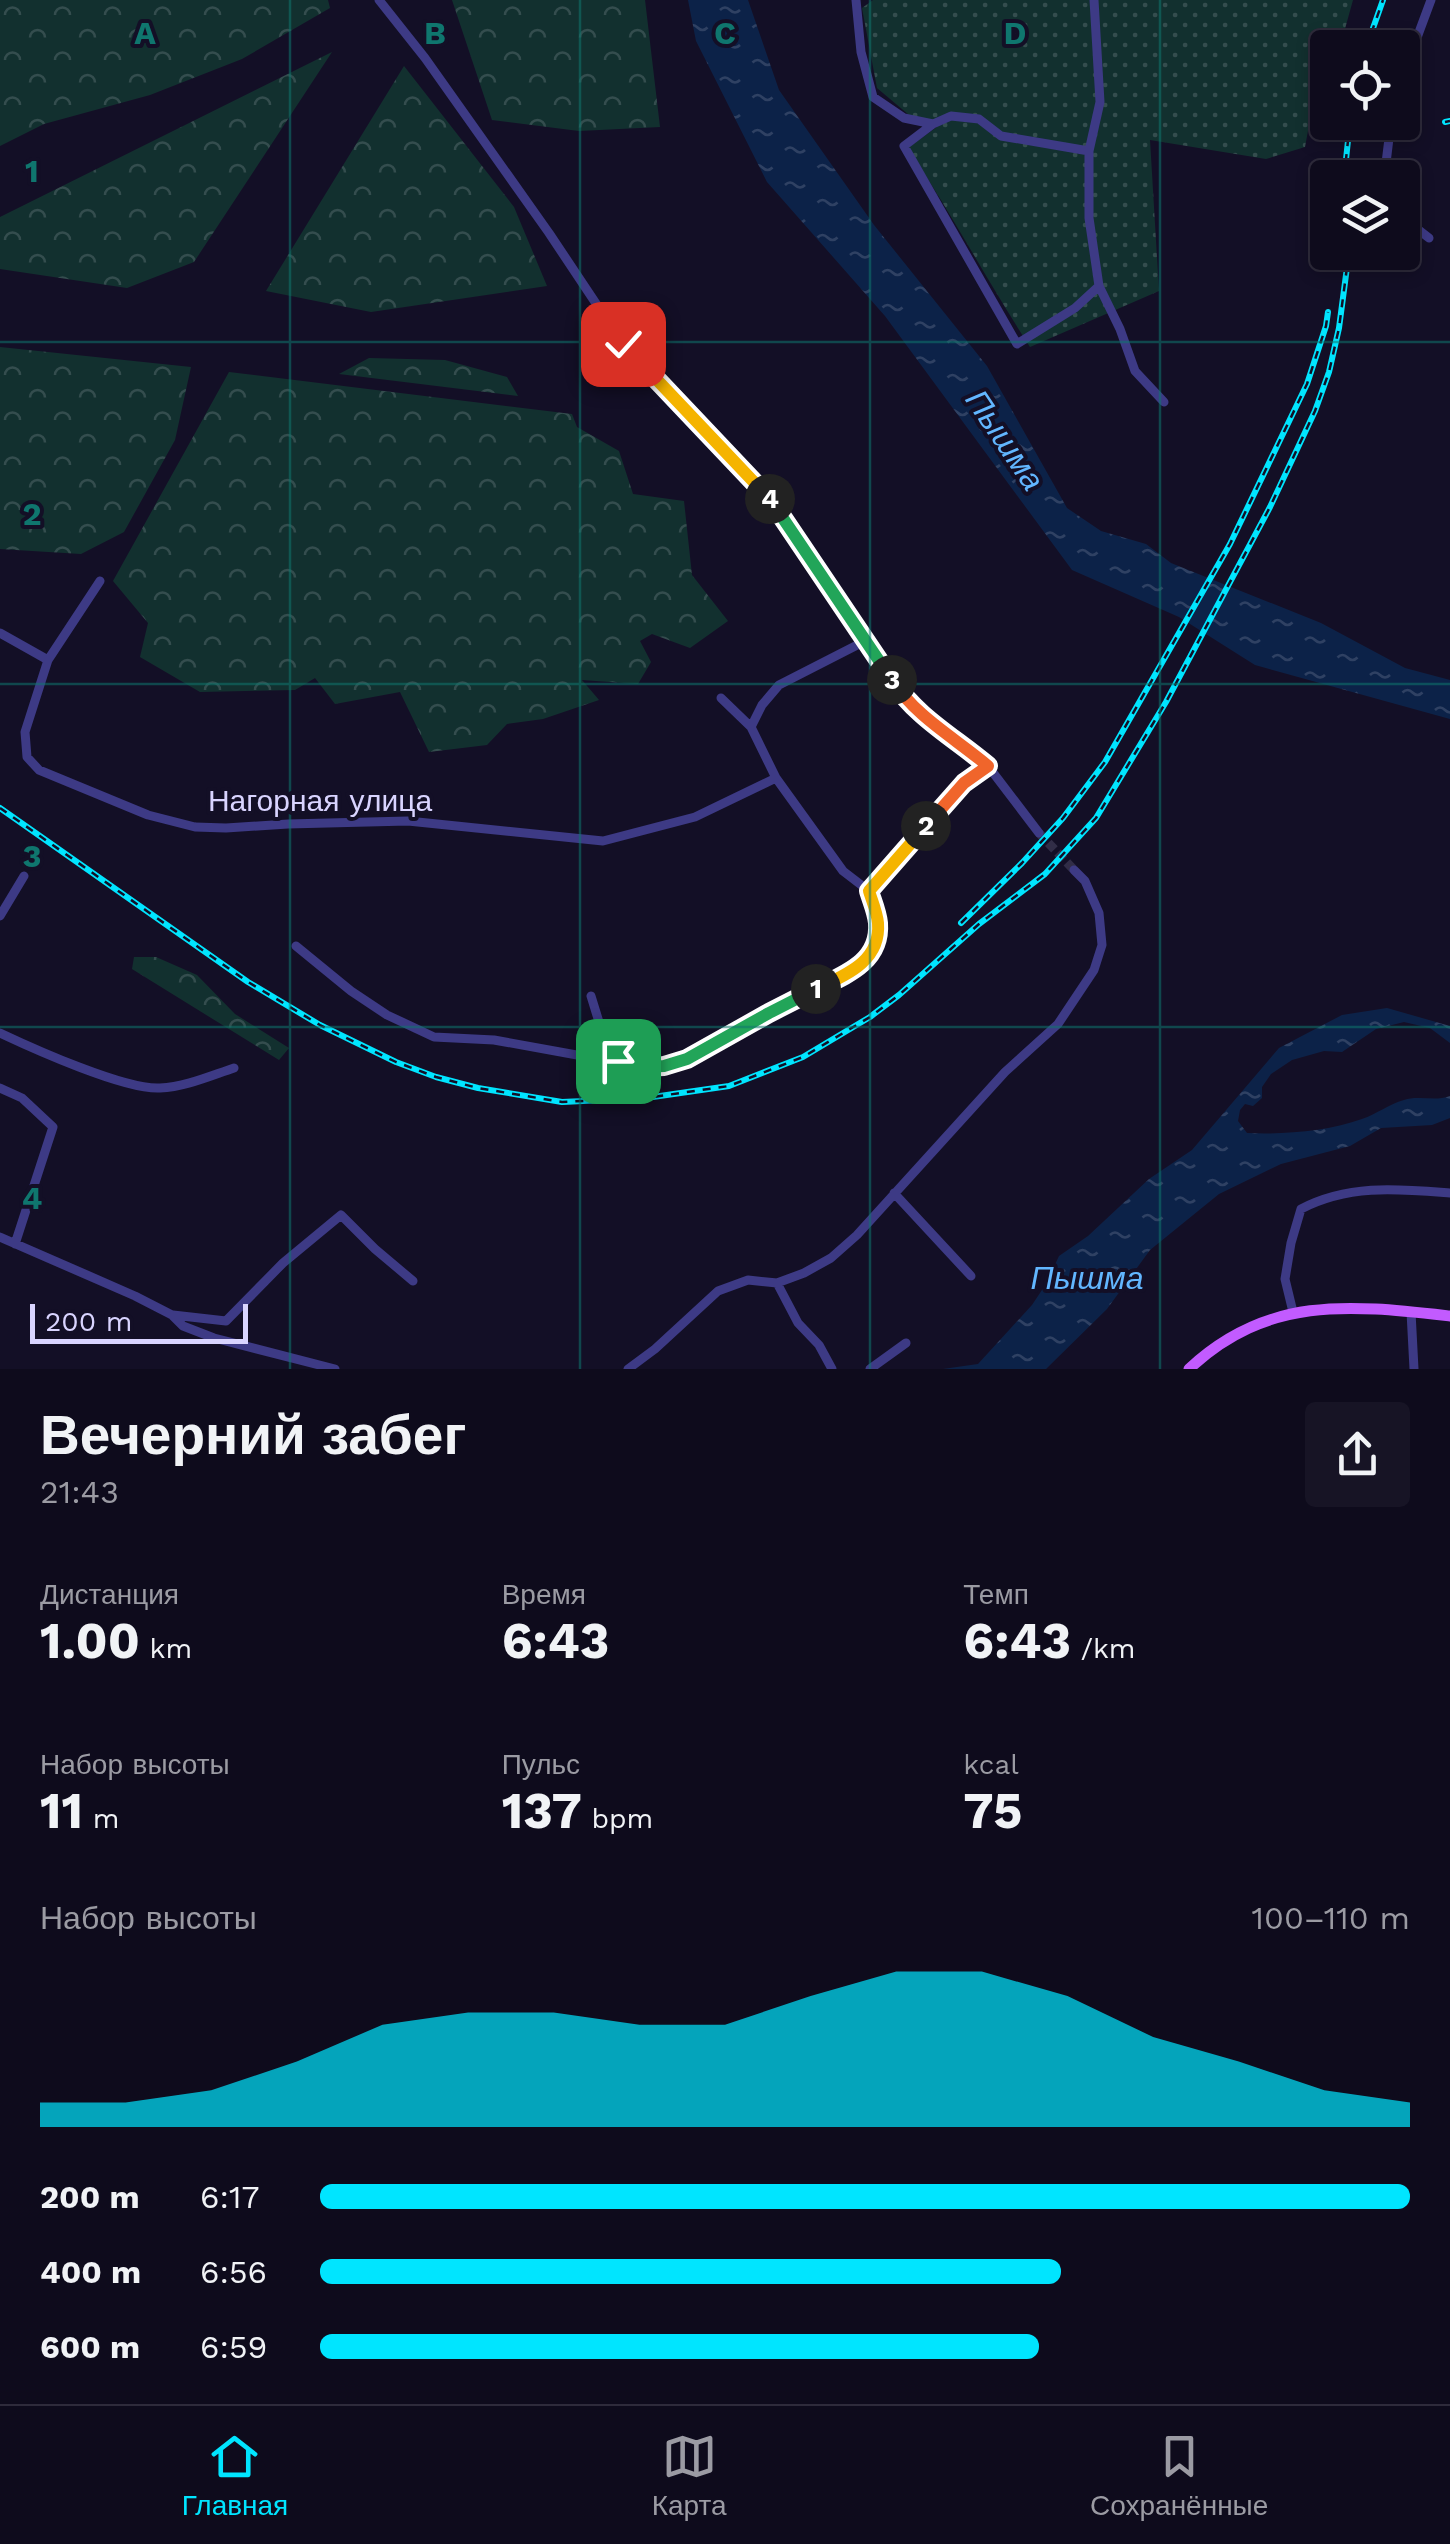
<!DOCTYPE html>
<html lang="ru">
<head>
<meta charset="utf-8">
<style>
	:root { --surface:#0e0b1c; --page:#171425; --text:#f1f3f6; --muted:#9b9ba3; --line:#2e2b3b; --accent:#00e5ff }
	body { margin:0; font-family:"Work Sans",sans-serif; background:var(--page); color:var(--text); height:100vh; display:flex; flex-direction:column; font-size:38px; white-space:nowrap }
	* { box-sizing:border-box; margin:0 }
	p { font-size:32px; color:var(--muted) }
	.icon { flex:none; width:55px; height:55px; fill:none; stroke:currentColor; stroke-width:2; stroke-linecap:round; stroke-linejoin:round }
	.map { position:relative; height:1369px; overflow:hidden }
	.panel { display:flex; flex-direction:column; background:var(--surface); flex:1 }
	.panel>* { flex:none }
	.fabs { position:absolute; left:1310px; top:30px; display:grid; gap:20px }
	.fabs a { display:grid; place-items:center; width:110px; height:110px; border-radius:10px; background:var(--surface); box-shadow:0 5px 15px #0003,0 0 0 2px var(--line); font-size:50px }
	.scale { position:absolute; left:30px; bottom:25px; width:218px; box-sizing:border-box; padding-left:10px; border:5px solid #d9d4ff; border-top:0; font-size:28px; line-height:35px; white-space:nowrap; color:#d9d4ff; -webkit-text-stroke:8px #130f26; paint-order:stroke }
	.pin { position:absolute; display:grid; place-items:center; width:85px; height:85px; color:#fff; margin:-42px; border-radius:20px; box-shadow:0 5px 15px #0006 }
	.km { position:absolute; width:50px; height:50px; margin:-25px; border-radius:50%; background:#222; color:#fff; font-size:28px; line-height:50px; text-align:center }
	.round { display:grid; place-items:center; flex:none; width:105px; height:105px; border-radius:10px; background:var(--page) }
	.summary { display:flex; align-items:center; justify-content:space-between; height:170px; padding:0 40px }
	h1 { font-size:55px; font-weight:700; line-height:75px }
	.stats { display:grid; grid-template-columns:repeat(3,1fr); gap:15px; height:170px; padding:10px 40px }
	.stats div { display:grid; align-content:center }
	.stats b { font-size:50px; font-weight:700 }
	.stats small { font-size:28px; font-weight:400 }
	.stats p { font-size:28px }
	.chart { height:280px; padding:20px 40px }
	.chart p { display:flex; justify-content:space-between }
	.chart svg { width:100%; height:180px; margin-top:10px; fill:var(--accent); opacity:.7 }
	ul { padding:0 40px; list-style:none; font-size:32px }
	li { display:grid; grid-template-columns:160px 120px 1fr; align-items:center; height:75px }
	li i { height:25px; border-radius:12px; background:var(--accent) }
	.tabs { display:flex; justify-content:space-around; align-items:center; height:140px; border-top:2px solid var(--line); background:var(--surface); font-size:28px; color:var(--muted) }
	.tabs a { display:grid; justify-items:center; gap:5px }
	.tabs .selected { color:var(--accent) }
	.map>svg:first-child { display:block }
</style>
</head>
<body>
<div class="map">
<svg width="1450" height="1369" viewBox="0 0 1450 1369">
	<defs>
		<pattern id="grass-dots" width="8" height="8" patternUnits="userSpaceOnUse" patternTransform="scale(2.5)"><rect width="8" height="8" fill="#12302f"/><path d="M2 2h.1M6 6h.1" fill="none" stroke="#344d4e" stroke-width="1.8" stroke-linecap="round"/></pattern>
		<pattern id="forest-crowns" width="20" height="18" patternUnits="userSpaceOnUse" patternTransform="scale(2.5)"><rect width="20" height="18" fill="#12302f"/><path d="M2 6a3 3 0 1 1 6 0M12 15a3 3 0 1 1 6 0" fill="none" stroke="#344d4e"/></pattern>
		<pattern id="water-ripples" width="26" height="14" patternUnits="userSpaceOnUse" patternTransform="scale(2.5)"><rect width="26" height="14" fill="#0c2248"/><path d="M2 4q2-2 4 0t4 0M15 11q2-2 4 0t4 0" fill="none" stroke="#2f4163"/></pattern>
	</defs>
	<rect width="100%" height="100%" fill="#130f26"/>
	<path fill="url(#grass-dots)" d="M873,0H1353L1343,36L1336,47L1328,48L1327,63L1317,82L1305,147L1266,159L1150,140L1159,291L1030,347C988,282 951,213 908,148L941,124L909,115L877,88L862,8Z"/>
	<path fill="url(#forest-crowns)" d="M0,0H328L330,8L242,59L150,95L44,124L0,146Z
		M452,0H645L660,127L579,131L492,120Z
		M332,52L194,262L127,288L0,269V217Z
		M404,66L514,207L547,286L371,312L266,291Z
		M0,347L191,367L175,440L124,532L81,554L0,549Z
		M369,358L445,360L507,377L518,396L339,374Z
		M229,372L572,414L577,427L619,451L633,494L684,501L692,575L728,621L690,648L652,634L640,641L651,662L638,684L582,680L599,700L543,719L507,724L487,745L429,752L400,692L335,704L315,678L295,690L200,692L140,657L148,623L113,581Z
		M134,957H156L197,975L235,1014L289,1048L279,1060L132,969Z"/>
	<path fill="url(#water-ripples)" d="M688,0H748L779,90L874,225L987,366L1067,508L1101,531L1146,544L1171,563L1321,623L1405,668L1450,680V719L1255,665L1179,617L1072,570L885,316L767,182L696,41Z
		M1387,1008L1450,1026V1043L1430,1028L1404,1022L1376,1029L1342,1052L1324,1051L1292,1060L1271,1074L1262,1087V1098L1253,1106L1245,1104L1240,1110L1238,1121L1247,1133C1282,1135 1329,1131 1362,1119C1377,1114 1389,1104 1404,1100C1419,1095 1435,1102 1450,1096V1118L1432,1125L1381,1128L1350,1146L1281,1164L1219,1194L1150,1250L1107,1309L1046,1369H943L978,1364L1032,1305L1046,1284L1059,1256L1088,1236L1149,1179L1192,1150L1279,1048L1342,1015Z"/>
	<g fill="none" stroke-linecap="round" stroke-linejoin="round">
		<path stroke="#312d47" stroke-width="9" stroke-dasharray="9 4.5" stroke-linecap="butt" d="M1039,833L1074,870"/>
		<path stroke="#3d3a85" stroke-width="9" d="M379,0L425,58L549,233L623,344L768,495L900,691L923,717L952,736L988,766L1039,833
			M856,0L861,52L873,97L904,118L933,124L904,146L1017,344L1075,308L1099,286
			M1094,0L1100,102L1089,151V218L1099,286L1120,329L1135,371L1164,402
			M1402,78L1431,0
			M933,124L951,116L979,119L1001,136L1089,151
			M1388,178L1386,163L1391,122
			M1402,217L1429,238
			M100,581L48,660L25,732L27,757L39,770L148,815L195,827L226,828L288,824L408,821L603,841L695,817L776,778
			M0,633L48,660
			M721,698L751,727L776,778L843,871L869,891
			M751,727L762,705L779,685L867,640
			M0,916L24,876
			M296,946L351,991L387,1015L434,1037L494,1040L643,1067L664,1066L687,1059L769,1013L858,969L872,951L879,925L869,891L964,783L988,766
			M591,996L603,1035L618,1061
			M0,1033C34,1049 125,1090 160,1088C185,1087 210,1076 234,1068
			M0,1088L22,1098L53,1127L15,1244
			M894,1193L971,1276
			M0,1237L135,1296L172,1315L183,1326L214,1338L335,1369
			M777,1283L798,1323L819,1345L832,1369
			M1293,1312L1285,1279L1291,1243L1301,1209C1349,1184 1398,1189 1450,1193
			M1411,1312L1414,1369
			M173,1315L226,1321L283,1263L341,1215L375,1249L413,1281
			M628,1369L655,1349L718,1291L748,1280L777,1283L804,1273L831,1258L857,1235L1005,1072L1058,1024L1094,970L1102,945L1099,913L1085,881L1074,870
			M870,1369L906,1343"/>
		<path stroke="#c25bff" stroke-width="11" d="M1189,1369C1268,1295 1350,1305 1450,1316"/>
		<defs>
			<path id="rail" d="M1366,48L1383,0
				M1445,122L1450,121
				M1344,178L1350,122
				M0,808L248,982L320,1025L396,1062L436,1077L478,1088L562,1102L646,1098L729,1086L803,1057L870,1017L899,995L979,924L1045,874L1096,818L1166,702L1270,507L1315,411L1329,372L1339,328L1349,252
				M961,923L1022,863L1063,818L1105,762L1230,544L1307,384L1326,326L1328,312"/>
		</defs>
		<use href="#rail" stroke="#00e5ff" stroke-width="6"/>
		<use href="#rail" stroke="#130f26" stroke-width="2.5" stroke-dasharray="8" stroke-linecap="butt"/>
	</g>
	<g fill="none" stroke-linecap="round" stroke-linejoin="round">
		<defs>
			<path id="split-1" d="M618,1061L643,1067L664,1066L687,1059L769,1013L816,989"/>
			<path id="split-2" d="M816,989C845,975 881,962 878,923C877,912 872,901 869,891L926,826"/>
			<path id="split-3" d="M892,680C916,717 955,738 988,766L964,783L926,826"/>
			<path id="split-4" d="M770,499L892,680"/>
			<path id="split-5" d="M623,344L770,499"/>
		</defs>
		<use href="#split-1" stroke="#fff" stroke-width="20"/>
		<use href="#split-2" stroke="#fff" stroke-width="20"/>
		<use href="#split-3" stroke="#fff" stroke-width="20"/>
		<use href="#split-4" stroke="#fff" stroke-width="20"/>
		<use href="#split-5" stroke="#fff" stroke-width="20"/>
		<use href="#split-1" stroke="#22a559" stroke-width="12"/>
		<use href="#split-2" stroke="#f5b400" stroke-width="12"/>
		<use href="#split-3" stroke="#f0652b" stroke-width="12"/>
		<use href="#split-4" stroke="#22a559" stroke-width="12"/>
		<use href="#split-5" stroke="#f5b400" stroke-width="12"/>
	</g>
	<path fill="none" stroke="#0f766e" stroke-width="2.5" stroke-opacity="0.55" d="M290,0V1369M580,0V1369M870,0V1369M1160,0V1369M0,342H1450M0,684H1450M0,1027H1450"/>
	<g text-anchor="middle" stroke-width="8" stroke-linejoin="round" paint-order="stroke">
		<g font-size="30" fill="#d9d4ff" stroke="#130f26">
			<text x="320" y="811">Нагорная улица</text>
		</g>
		<g font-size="32" font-style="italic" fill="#62b6ff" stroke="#130f26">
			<text transform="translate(1005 440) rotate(56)" y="11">Пышма</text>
			<text x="1087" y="1289">Пышма</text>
		</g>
	</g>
	<g font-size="32" text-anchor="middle" font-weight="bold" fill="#0f766e" stroke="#130f26" stroke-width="8" stroke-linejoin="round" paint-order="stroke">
		<text x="145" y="44">A</text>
		<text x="435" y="44">B</text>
		<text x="725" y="44">C</text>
		<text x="1015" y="44">D</text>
		<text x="32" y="182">1</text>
		<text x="32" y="525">2</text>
		<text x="32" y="867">3</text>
		<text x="32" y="1209">4</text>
	</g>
</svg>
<div class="fabs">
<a><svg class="icon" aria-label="locate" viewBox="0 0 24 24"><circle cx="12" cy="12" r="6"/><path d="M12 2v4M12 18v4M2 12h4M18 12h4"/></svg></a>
<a><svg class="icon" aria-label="layers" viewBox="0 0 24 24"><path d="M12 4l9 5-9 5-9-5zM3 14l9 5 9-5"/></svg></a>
</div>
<div class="scale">200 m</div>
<div class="pin" style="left:618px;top:1061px;background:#1e9e55"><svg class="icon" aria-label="arrive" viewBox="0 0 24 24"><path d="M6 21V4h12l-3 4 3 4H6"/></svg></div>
<div class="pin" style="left:623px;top:344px;background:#d93025"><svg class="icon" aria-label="check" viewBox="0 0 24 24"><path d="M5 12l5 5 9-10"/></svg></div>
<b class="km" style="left:816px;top:989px">1</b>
<b class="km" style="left:926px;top:826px">2</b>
<b class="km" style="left:892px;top:680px">3</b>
<b class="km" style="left:770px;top:499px">4</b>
</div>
<section class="panel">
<div class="summary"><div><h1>Вечерний забег</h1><p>21:43</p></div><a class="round"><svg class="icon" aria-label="share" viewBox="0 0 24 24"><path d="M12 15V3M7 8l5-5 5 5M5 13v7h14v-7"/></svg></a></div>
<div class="stats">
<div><p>Дистанция</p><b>1.00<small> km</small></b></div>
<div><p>Время</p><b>6:43</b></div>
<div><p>Темп</p><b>6:43<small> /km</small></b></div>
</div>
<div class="stats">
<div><p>Набор высоты</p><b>11<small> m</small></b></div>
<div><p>Пульс</p><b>137<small> bpm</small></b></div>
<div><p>kcal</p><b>75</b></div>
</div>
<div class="chart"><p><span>Набор высоты</span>100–110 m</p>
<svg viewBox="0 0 160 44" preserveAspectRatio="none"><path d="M0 44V38L10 38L20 35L30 28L40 19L50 16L60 16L70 19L80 19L90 12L100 6L110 6L120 12L130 22L140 28L150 35L160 38V44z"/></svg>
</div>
<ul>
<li><b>200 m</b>6:17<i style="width:100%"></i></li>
<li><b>400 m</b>6:56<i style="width:68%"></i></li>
<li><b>600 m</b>6:59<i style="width:66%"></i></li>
</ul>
</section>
<nav class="tabs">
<a class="selected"><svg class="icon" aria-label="home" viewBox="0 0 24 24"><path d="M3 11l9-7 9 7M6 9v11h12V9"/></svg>Главная</a>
<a><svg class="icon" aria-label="map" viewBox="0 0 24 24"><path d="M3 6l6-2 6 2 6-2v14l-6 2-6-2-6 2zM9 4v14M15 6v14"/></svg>Карта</a>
<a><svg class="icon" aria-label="saved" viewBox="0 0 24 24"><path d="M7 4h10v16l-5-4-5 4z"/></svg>Сохранённые</a>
</nav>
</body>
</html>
